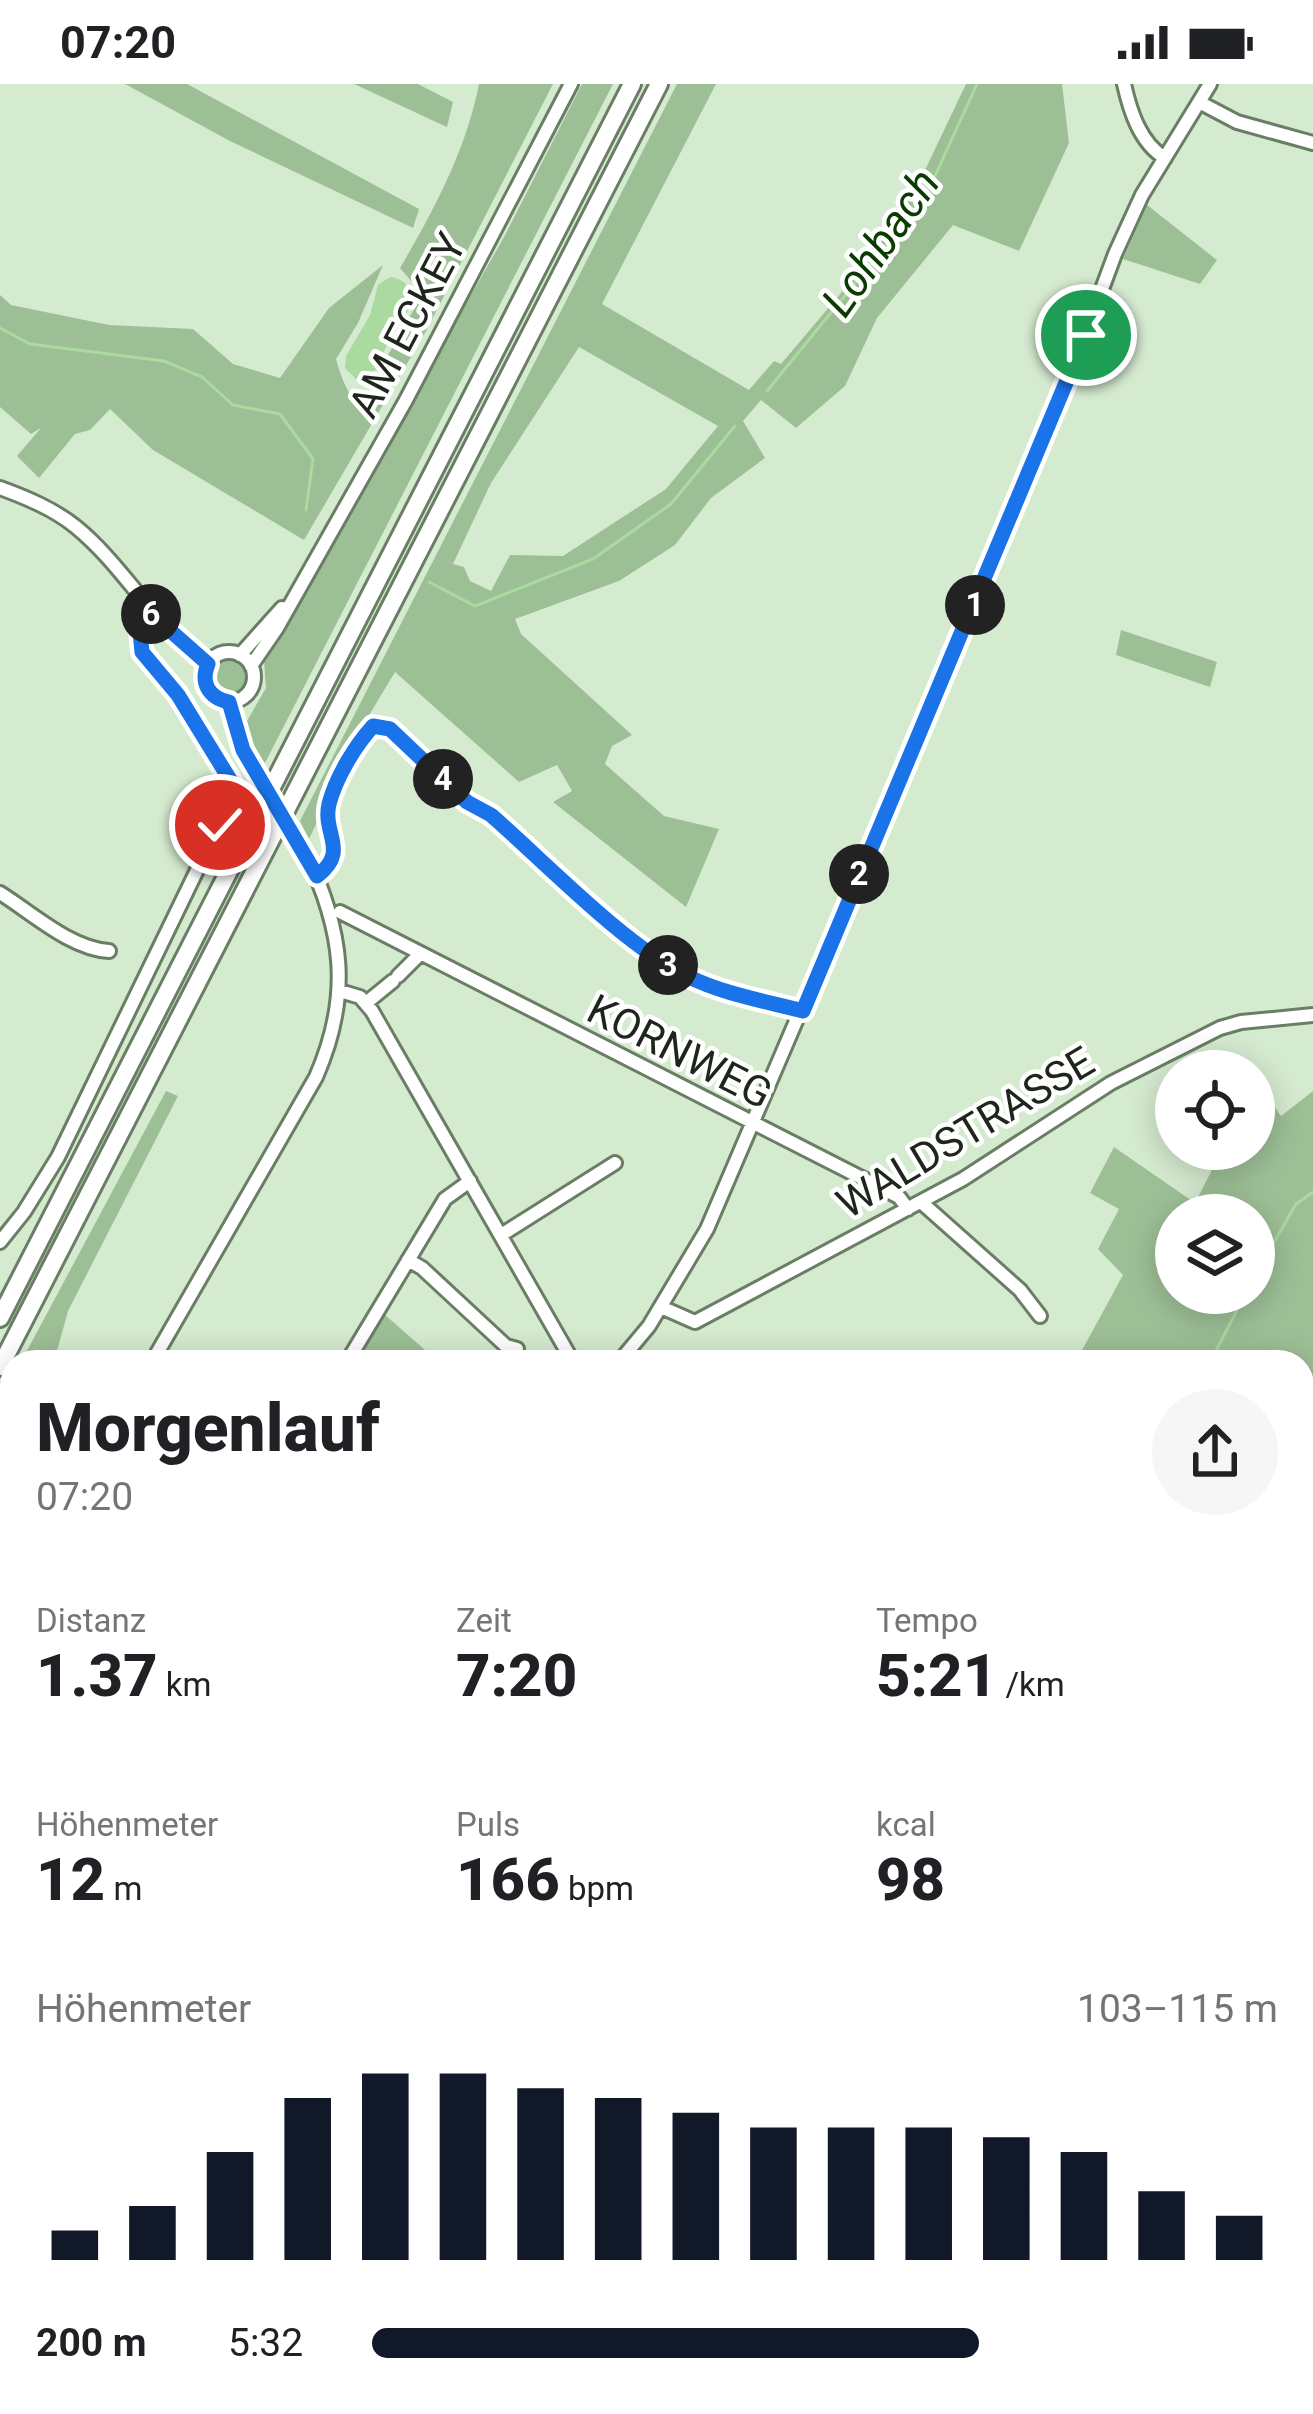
<!DOCTYPE html>
<html lang="de">
<head>
<meta charset="utf-8">
<style>
	:root { --surface:#fff; --page:#f6f6f6; --text:#202124; --muted:#757577; --accent:#111827 }
	body { margin:0; font-family:Roboto,sans-serif; background:var(--page); color:var(--text); height:100vh; display:flex; flex-direction:column; font-size:45px; white-space:nowrap }
	* { box-sizing:border-box; margin:0 }
	p { font-size:39px; color:var(--muted) }
	.icon { flex:none; width:66px; height:66px; fill:none; stroke:currentColor; stroke-width:2; stroke-linecap:round; stroke-linejoin:round }
	.map { position:relative; flex:1; overflow:hidden }
	.details { position:absolute; left:0px; top:1266px; width:1314px; height:1065px; display:flex; flex-direction:column; background:var(--surface); border-radius:36px 36px 0 0; box-shadow:0 6px 30px #0003 }
	.details>* { flex:none }
	.buttons { position:absolute; left:1155px; top:966px; display:grid; gap:24px }
	.buttons a { display:grid; place-items:center; width:120px; height:120px; border-radius:50%; background:var(--surface); box-shadow:0 6px 30px #0003; font-size:60px }
	.pin { position:absolute; display:grid; place-items:center; width:102px; height:102px; color:#fff; margin:-51px; border:6px solid #fff; border-radius:50%; box-shadow:0 3px 12px #0007 }
	.km { position:absolute; width:60px; height:60px; margin:-30px; border-radius:50%; background:#222; color:#fff; font-size:33px; line-height:60px; text-align:center }
	.round { display:grid; place-items:center; flex:none; width:126px; height:126px; border-radius:63px; background:var(--page) }
	.head { display:flex; align-items:center; justify-content:space-between; height:204px; padding:0 36px }
	h1 { font-size:66px; font-weight:800; line-height:90px }
	.metrics { display:grid; grid-template-columns:repeat(3,1fr); gap:18px; height:204px; padding:12px 36px }
	.metrics div { display:grid; align-content:center }
	.metrics b { font-size:60px; font-weight:800 }
	.metrics small { font-size:33px; font-weight:400 }
	.metrics p { font-size:33px }
	.chart { height:336px; padding:24px 36px }
	.chart p { display:flex; justify-content:space-between }
	.chart svg { width:100%; height:216px; margin-top:12px; stroke:var(--accent); stroke-width:6 }
	ul { padding:0 36px; list-style:none; font-size:39px }
	li { display:grid; grid-template-columns:192px 144px 1fr; align-items:center; height:90px }
	li i { height:30px; border-radius:15px; background:var(--accent) }
	.status { display:flex; justify-content:space-between; align-items:center; height:84px; padding:0 60px; background:var(--surface); direction:ltr }
	.status svg { height:33px; fill:currentColor }
	.map>svg:first-child { display:block }
</style>
</head>
<body>
<div class="status"><b>07:20</b><svg viewBox="0 0 49 12"><path d="M0 12V9h3v3zM5 12V6h3v6zM10 12V3h3v9zM15 12V0h3v12zM26 1h20v11H26zM47 4h2v5h-2z"/></svg></div>
<div class="map">
<svg width="1313" height="2330" viewBox="0 0 1313 2330">
	<rect width="100%" height="100%" fill="#d5ebd0"/>
	<path fill="#9dbf96" fill-rule="evenodd" d="M125,0H187L419,125L413,144L230,57Z
		M354,0H418L453,18L447,43Z
		M479,0H553L426,247L304,456L153,366L110,325L90,346L75,350L39,394L17,372L41,344L31,350L0,323V211L11,221L109,241L193,245L233,280L280,294L329,224L383,181L358,239L336,275C342,296 350,318 369,330L390,297L384,278L417,220L413,199L400,184C434,126 466,66 479,0Z
		M582,0H613L265,679L255,667L247,637L266,604L264,577L504,153Z
		M677,0H716L602,220L749,306L774,277L781,280L869,176L902,128L905,113L916,105L966,0H1062L1069,59L1019,167L953,141L877,234L845,302L796,344L761,316L743,337L765,374L711,414L675,461L619,497L515,535L521,550L632,651L612,662L605,680L664,732L719,745L686,823L553,718L572,707L557,681L519,698L395,588L365,638L309,755L300,737ZM579,263L718,342L666,405L563,472L510,471L491,507L470,497L464,483L453,480L491,399Z
		M1147,121L1217,176L1200,200L1123,175Z
		M1121,546L1217,578L1210,603L1116,571Z
		M210 592a19 19 0 1 1 38 0a19 19 0 1 1-38 0Z
		M1258,1000L1281,1032L1313,1007V1921L1302,1918V1278H1090L1081,1268L1123,1191L1098,1165L1119,1125L1090,1109L1114,1063L1195,1119L1214,1082L1205,1070L1209,1065H1254V1002ZM1254,1131V1209H1176V1131Z
		M166,1007L178,1012L68,1227L54,1278H21Z
		M384,1230L433,1273L429,1278L369,1277L363,1265Z
		M12,1295V1371L0,1394V1318Z
		M0,1661L12,1681V2319H161L158,2330H0Z"/>
	<path fill="#aada9f" d="M390,193C403,194 413,204 413,218L382,270L378,285L356,295L345,284L346,272L370,231L378,201Z"/>
	<g fill="none" stroke-linecap="round" stroke-linejoin="round">
		<path stroke="#aada9f" stroke-width="3" d="M0,244L30,260L164,277L202,293L233,321L280,330L313,375L306,426
			M767,307L913,128L930,103L977,0
			M429,498L475,522L593,475L671,420L735,342
			M1254,1193L1296,1120L1313,1108
			M1210,1278L1246,1209
			M0,1796L12,1804
			M524,2319L539,2330"/>
		<defs>
			<path id="minor" d="M1124,0C1130,27 1140,59 1165,74
				M1199,18L1237,38L1313,59
				M0,404C27,414 54,425 76,443C126,484 153,541 208,579
				M204 593a25 25 0 1 1 50 0a25 25 0 1 1-50 0Z
				M240,571L282,524
				M251,582L277,544L406,316L571,0
				M229,618L236,651L248,673
				M317,792C347,770 323,749 329,720C335,693 356,662 373,642L390,645L467,718L491,731C547,780 623,860 687,892C722,910 765,917 803,927
				M0,809C32,829 71,865 109,867
				M340,828L899,1113L908,1125
				M398,892L419,871
				M340,907L360,913L372,927L573,1278
				M366,919L393,897
				M921,1118L1020,1206L1040,1232
				M501,1151L615,1079
				M0,1158L24,1128L58,1073L230,718L232,699L206,654L178,612L142,568L139,537L148,527
				M408,1176L422,1184L506,1262L517,1265
				M661,1223L695,1238L963,1095L1111,999L1220,944L1241,938L1313,931
				M152,1278L316,993C352,911 343,846 305,767
				M347,1278L445,1115L470,1097
				M619,1278L649,1242L707,1145L1055,332L1115,170L1142,111L1210,0
				M0,1585L8,1570L12,1537
				M1302,1968L1313,1967
				M868,2319L887,2330"/>
			<path id="highway" d="M0,1234L632,0
				M0,1283L659,0"/>
		</defs>
		<use href="#minor" stroke="#6a7e66" stroke-width="18"/>
		<use href="#highway" stroke="#6a7e66" stroke-width="22"/>
		<use href="#minor" stroke="#fff" stroke-width="12"/>
		<use href="#highway" stroke="#fff" stroke-width="16"/>
		<defs>
			<path id="rail" d="M0,1580L12,1592
				M0,1644L12,1664
				M534,2319L548,2330"/>
		</defs>
		<use href="#rail" stroke="#465144" stroke-width="8"/>
		<use href="#rail" stroke="#fff" stroke-width="3" stroke-dasharray="9" stroke-linecap="butt"/>
		<defs>
			<path id="minor-bridge" d="M248,673L305,767"/>
		</defs>
		<use href="#minor-bridge" stroke="#6a7e66" stroke-width="18" stroke-linecap="butt"/>
		<use href="#minor-bridge" stroke="#fff" stroke-width="12"/>
	</g>
	<g fill="none" stroke-linecap="round" stroke-linejoin="round">
		<defs>
			<path id="route" d="M220,741L230,718L232,699L178,611L142,568L139,538L148,527L208,580C200,599 209,614 229,618L243,666L317,792C350,767 322,750 329,720C336,693 355,662 373,642L390,645L467,718L491,731C546,779 624,861 687,892C723,910 765,917 803,927L1086,251"/>
		</defs>
		<use href="#route" stroke="#fff" stroke-width="24"/>
		<use href="#route" stroke="#1a73e8" stroke-width="15"/>
	</g>
	<g text-anchor="middle" stroke-width="9" stroke-linejoin="round" paint-order="stroke">
		<g font-size="42" fill="#1e261c" stroke="#fff">
			<text transform="translate(407 241) rotate(-62)" y="15">AM ECKEY</text>
			<text transform="translate(680 967) rotate(27)" y="15">KORNWEG</text>
			<text transform="translate(965 1048) rotate(-31)" y="15">WALDSTRASSE</text>
		</g>
		<g font-size="45" font-style="italic" fill="#0a3b00" stroke="#fff">
			<text transform="translate(880 158) rotate(-55)" y="16">Lohbach</text>
		</g>
	</g>
</svg>
<div class="buttons">
<a><svg class="icon" aria-label="locate" viewBox="0 0 24 24"><circle cx="12" cy="12" r="6"/><path d="M12 2v4M12 18v4M2 12h4M18 12h4"/></svg></a>
<a><svg class="icon" aria-label="layers" viewBox="0 0 24 24"><path d="M12 4l9 5-9 5-9-5zM3 14l9 5 9-5"/></svg></a>
</div>
<div class="pin" style="left:1086px;top:251px;background:#1e9e55"><svg class="icon" aria-label="arrive" viewBox="0 0 24 24"><path d="M6 21V4h12l-3 4 3 4H6"/></svg></div>
<div class="pin" style="left:220px;top:741px;background:#d93025"><svg class="icon" aria-label="check" viewBox="0 0 24 24"><path d="M5 12l5 5 9-10"/></svg></div>
<b class="km" style="left:975px;top:521px">1</b>
<b class="km" style="left:859px;top:790px">2</b>
<b class="km" style="left:668px;top:881px">3</b>
<b class="km" style="left:443px;top:695px">4</b>
<b class="km" style="left:151px;top:530px">6</b>
<section class="details">
<div class="head"><div><h1>Morgenlauf</h1><p>07:20</p></div><a class="round"><svg class="icon" aria-label="share" viewBox="0 0 24 24"><path d="M12 15V3M7 8l5-5 5 5M5 13v7h14v-7"/></svg></a></div>
<div class="metrics">
<div><p>Distanz</p><b>1.37<small> km</small></b></div>
<div><p>Zeit</p><b>7:20</b></div>
<div><p>Tempo</p><b>5:21<small> /km</small></b></div>
</div>
<div class="metrics">
<div><p>Höhenmeter</p><b>12<small> m</small></b></div>
<div><p>Puls</p><b>166<small> bpm</small></b></div>
<div><p>kcal</p><b>98</b></div>
</div>
<div class="chart"><p><span>Höhenmeter</span>103–115 m</p>
<svg viewBox="0 0 160 44" preserveAspectRatio="none"><path d="M5 44V38M15 44V33M25 44V22M35 44V11M45 44V6M55 44V6M65 44V9M75 44V11M85 44V14M95 44V17M105 44V17M115 44V17M125 44V19M135 44V22M145 44V30M155 44V35"/></svg>
</div>
<ul>
<li><b>200 m</b>5:32<i style="width:67%"></i></li>
</ul>
</section>
</div>
</body>
</html>
